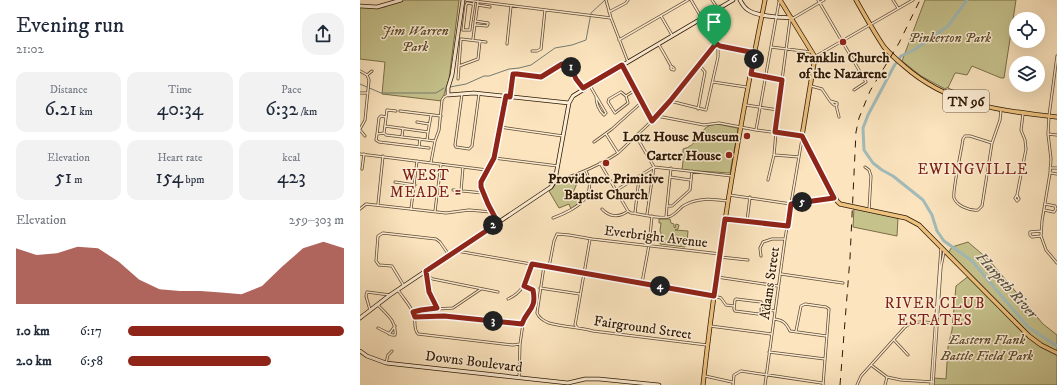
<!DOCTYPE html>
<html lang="en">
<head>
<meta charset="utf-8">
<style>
	:root { --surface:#fff; --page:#f2f2f3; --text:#1f2937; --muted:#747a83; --accent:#8f2418 }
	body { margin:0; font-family:"IM FELL DW Pica",serif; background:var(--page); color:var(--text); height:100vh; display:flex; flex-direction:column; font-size:15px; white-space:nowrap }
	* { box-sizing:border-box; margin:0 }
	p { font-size:13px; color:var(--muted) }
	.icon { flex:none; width:22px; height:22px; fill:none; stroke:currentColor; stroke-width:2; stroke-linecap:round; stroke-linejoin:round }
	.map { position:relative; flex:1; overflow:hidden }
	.sheet { display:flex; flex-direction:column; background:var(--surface); width:360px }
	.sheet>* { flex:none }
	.controls { position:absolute; left:649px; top:12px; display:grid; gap:8px }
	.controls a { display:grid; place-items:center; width:36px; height:36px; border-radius:50%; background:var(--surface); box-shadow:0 4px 16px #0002; font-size:20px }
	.pin { position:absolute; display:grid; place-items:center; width:34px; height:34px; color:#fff; margin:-41px -17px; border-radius:50% 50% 50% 0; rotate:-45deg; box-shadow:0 0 4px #0007 }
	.pin .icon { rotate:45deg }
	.km { position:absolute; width:20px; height:20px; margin:-10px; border-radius:50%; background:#222; color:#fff; font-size:11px; line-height:20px; text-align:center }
	.round { display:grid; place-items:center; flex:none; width:42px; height:42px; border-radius:16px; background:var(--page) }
	.overview { display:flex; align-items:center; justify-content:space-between; height:68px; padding:0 16px }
	h1 { font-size:22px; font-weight:600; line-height:30px }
	.figures { display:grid; grid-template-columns:repeat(3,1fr); gap:6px; height:68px; padding:4px 16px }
	.figures div { display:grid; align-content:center; border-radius:10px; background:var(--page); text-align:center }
	.figures b { font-size:20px; font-weight:600 }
	.figures small { font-size:11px; font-weight:400 }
	.figures p { font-size:11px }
	.chart { height:112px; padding:8px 16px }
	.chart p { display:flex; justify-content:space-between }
	.chart svg { width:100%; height:72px; margin-top:4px; fill:var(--accent); opacity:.7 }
	ul { padding:0 16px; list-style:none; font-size:13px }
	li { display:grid; grid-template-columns:64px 48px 1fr; align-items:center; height:30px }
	li i { height:10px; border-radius:5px; background:var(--accent) }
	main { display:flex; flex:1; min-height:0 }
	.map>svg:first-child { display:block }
</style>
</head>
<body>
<main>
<section class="sheet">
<div class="overview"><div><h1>Evening run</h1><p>21:02</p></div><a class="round"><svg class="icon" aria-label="share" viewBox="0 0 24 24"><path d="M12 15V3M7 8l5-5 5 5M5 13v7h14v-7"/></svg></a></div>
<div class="figures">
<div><p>Distance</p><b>6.21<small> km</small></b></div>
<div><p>Time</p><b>40:34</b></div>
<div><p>Pace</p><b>6:32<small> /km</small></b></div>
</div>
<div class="figures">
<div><p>Elevation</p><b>51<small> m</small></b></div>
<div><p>Heart rate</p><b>154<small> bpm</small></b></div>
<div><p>kcal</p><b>423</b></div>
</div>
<div class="chart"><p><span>Elevation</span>259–303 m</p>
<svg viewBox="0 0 160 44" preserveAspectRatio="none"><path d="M0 44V10L10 14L20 13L30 9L40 10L50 18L60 29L70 35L80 36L90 36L100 37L110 38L120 33L130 21L140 10L150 6L160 10V44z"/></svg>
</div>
<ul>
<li><b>1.0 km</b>6:17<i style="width:100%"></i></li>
<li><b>2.0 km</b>6:58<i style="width:66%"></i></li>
</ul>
</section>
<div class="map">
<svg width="697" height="385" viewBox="0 0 697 385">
	<rect width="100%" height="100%" fill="#fbe4be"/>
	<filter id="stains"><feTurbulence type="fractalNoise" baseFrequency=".005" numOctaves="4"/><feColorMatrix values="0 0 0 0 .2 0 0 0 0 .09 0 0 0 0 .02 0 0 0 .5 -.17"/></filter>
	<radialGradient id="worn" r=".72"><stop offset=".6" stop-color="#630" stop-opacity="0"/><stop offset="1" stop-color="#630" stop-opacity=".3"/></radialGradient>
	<path fill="#c6c28c" stroke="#7a6e48" d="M36,0H99L89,79L82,101L22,94L25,62L0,59V6L25,7Z
		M565,0H656L644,78H641L612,66L607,75L597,73H595L587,90L561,76L542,61Z
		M357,124L377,128L378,130L370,173L322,170L323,161L318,155H319L323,157V149C337,146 338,133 347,127C350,125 353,125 357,124Z
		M221,174L212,195L221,201L211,209L209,204L199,208L189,191L193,188L196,183Z
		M494,208L538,218L537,236L493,227Z
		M299,219H310L311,223L314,224V227L315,228L316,224L319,225L318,229L315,230L328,231L327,243H325V247L300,244L301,233L300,231L301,223H299Z
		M608,242L629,260L683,324L697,335V385H573L574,378L586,379L588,347L592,330L596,286L610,275L588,253L592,247Z"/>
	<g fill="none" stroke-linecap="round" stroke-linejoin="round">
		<path stroke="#747b71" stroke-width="1" d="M0,84L21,93H76L84,88
			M90,87L106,84L124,76H129L149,69L159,68L171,65L195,48L212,45L226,40L231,13L245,0"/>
		<path stroke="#a2bcba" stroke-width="3" d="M607,0L588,26L554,50L541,56L534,66L508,115L503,128L504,150L513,163L522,170L533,176L563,200L572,215L577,231L584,241L611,260L668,327L697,346"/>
		<defs>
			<path id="street" d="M106,0L251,18
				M246,0L251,18L268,62
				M352,0L358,9
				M458,0L506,82L494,90
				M533,0L538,8
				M113,4L107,3L106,5L103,30H110V29C111,20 113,10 114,1
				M118,5L130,7
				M249,12L266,3L268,0
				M301,16L312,35
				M115,21L128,23V24L127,26L116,25
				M113,39L118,1
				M259,40L328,0
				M147,44L151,6
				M299,45C304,53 307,59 311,66V69L314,70V68L311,66
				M357,45L360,46L394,53
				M411,47L451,52
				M172,51H177L181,49L185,10
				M456,56L553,0
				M697,56L689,116L688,134L691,159L690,173L682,221L681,236L686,250L697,263
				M99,66L118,59L120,41
				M262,66L292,121
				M0,71L7,75L9,80L5,120L0,129
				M391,74L422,80
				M7,75L12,71
				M98,79L101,39L126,42
				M353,82L386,87
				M230,86L246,113L244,115C239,111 236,103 236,96
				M451,86L462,89L470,101L477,103V105H474L470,101
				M587,89L609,98L614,102
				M0,93H8
				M102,94L95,145L96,147L109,149L112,146L119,94
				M266,96L261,92L249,99L248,102L255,113L268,103L266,96L275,90
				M150,97L153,74H157L181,77L205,64L210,65L216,79L223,88
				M310,101L346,110L358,57V49L354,39L331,0
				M386,105L418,110
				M476,105L479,117
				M338,109L345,72L339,65
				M36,111L27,110L24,133L26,135L75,141
				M40,111L81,116
				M297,116L344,125L359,123L396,130L441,136
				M57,122L69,124
				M25,126L68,132L67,140
				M140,127L203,136
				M0,130L5,136
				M396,130L419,2
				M68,132L71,116
				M24,133L17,134L16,140L19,142L69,148
				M17,134L19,118L21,116L26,117
				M246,134L258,153
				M688,134L697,135
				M42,136L43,128
				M276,136L294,167L287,214
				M234,142L252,129L282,102
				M632,143L610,136H605L603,139C602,148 592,192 594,198C597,206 610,211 618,210L622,206L632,143L640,120L641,110
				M59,147L60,139
				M0,154L127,170
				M415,155L439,157
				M134,158L198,166
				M71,162L75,141L79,130L82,100L84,97L88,95
				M240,163L268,211L271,213C282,214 296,219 308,217C314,216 318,210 323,206C337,197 352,199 368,201
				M505,167L509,170L511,176L509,210
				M690,168H697
				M2,169L4,154
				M691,173L697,174
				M310,177L330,180
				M408,180L414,155L418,110L430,20L464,0
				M35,182L55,185
				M194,182C216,175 239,166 258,153L297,116L354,46L357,45
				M93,190L123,193
				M101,191L103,167
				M255,191L294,167L372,176
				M369,195L431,204L474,198
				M657,195L659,199L657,201L655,198L657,195L666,149L665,140L661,130L663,114
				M18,204L23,156
				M307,206L311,168
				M0,209L6,204L86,213L109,210L131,212
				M51,209L57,161
				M242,209C249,217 259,218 268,211
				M684,210L694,212L696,209L695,206L685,204
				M75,211L81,164
				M275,213L279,178
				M306,217L307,206H312L330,190L332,171
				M193,218C214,210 239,198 226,171
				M366,219L428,227
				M387,221L390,197
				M138,223L128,205L121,187V182L134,158L146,97
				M681,231L670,232V235L672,237L681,236
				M97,251L354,296L361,298L366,305L374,306
				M401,256L400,248L403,242L412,239H425
				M360,257L388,260
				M184,266L177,313C179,318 184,321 189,323C203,327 219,327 233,331L347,345
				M189,267L194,241L197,234L209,235L232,239L360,254
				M66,271L67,276L73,279L138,292
				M421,274L483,283
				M67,276L69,292L77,308
				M357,277L418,286
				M282,283L289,245L292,216
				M44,286L32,266L19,265L16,261L18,236L23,233L76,239L80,242L89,255
				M180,288L220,294
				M38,290C43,298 52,307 54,315C56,322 53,328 58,334L153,345L160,344L164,317L173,309L174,295L173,290L164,286
				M148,299C164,292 167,279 172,264
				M376,299L401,302L402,304L401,313L398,314L375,311L374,309L375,300Z
				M18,305C26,314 37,321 35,335H32L18,328
				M401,309L415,311
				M10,310L6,296L7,292L30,295
				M53,312L61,310L93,308L121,289
				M55,317L84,316L163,324
				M414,319C423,320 426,323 430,331L466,336
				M350,326L411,334
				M217,327L215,325L217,314L230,239
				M436,331L441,306L445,304L466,307L469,309L463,385
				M29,334L35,326
				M534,340L548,355
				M409,352L465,359
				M26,363L28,355L32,351
				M511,365L527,377L541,380L573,382
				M345,376L372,382
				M159,378L160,344
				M373,385L374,375L381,371L462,383
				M405,385L425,239L442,139
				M497,385L501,376L545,327C555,320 565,322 576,323
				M525,385L527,377
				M571,385L581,248
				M573,385L581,267L584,252"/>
			<path id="secondary" d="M103,0L92,75L88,88V95L114,93L209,103
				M380,0C382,4 385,8 388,10C398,17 420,17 432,18
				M0,6L17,7L41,0
				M0,318L30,295L191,187L194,182L196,175L209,103L213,96L268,62L373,0
				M0,351L7,356L26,363L208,383L225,379H239L299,385"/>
			<path id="primary" d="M420,0L455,57L442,136L477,201L480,204L546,218L559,225L669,336L681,345L697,353
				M496,0C505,16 514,32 524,47C530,54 537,60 544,66C588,105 640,111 697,117
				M343,385C357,256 379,128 405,0"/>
		</defs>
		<use href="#street" stroke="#624c32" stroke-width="3"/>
		<use href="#secondary" stroke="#2f1904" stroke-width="4.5"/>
		<use href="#primary" stroke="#2f1904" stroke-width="5"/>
		<use href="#street" stroke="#fcedd5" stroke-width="1.5"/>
		<use href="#secondary" stroke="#fcedd5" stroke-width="3"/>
		<use href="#primary" stroke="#eec27f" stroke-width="3.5"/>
		<path stroke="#2f1904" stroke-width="1" stroke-dasharray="7 7" stroke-linecap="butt" d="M480,385L490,258L496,132L499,118L510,91L539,43L560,0"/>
	</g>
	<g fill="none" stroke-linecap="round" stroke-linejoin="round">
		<defs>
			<path id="route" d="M357,44L360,46L395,53L391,74L422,80L415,132L442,136L474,198L431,204L428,226L365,219L354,296L172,264L164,286L173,290C177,310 167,309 162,324L84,316L55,317L53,312L61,310L77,308L69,292L66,271L138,223L128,204L121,187V182L134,158L146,96L150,97L153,74H157L181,77L202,64H208L210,65L216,79L223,88L262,65L292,121L310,101L354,46Z"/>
		</defs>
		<use href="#route" stroke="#fff" stroke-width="8"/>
		<use href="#route" stroke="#8f2418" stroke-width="5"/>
	</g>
	<g fill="#8f2418" stroke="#fcedd5" stroke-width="1.5">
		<circle cx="483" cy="42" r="4"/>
		<circle cx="387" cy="136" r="4"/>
		<circle cx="369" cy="155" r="4"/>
		<circle cx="246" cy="163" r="4"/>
	</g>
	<g text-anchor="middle" stroke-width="3" stroke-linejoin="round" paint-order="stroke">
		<rect fill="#fcedd5" stroke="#6c5943" stroke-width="1" x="583" y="90" width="46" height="22" rx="3"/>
		<g font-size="13" font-weight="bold" fill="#2f1904">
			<text x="606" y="106">TN 96</text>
		</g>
		<g font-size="14" font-style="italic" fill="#5c4c2d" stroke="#fcedd5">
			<text x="55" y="35">Jim Warren<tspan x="55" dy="16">Park</tspan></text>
			<text x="590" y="42">Pinkerton Park</text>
			<text x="627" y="344">Eastern Flank<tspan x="627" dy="16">Battle Field Park</tspan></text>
		</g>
		<g font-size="14" font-weight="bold" fill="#2f1904" stroke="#fcedd5">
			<text x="483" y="62">Franklin Church<tspan x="483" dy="16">of the Nazarene</tspan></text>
			<text x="379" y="141" text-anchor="end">Lotz House Museum</text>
			<text x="361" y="160" text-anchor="end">Carter House</text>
			<text x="246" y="183">Providence Primitive<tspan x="246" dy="16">Baptist Church</tspan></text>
		</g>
		<g font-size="14" fill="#2f1904" stroke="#fcedd5">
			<text transform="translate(296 236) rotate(7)" y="5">Everbright Avenue</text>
			<text transform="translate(409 283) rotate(-82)" y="5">Adams Street</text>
			<text transform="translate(283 327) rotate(8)" y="5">Fairground Street</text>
			<text transform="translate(114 361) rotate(7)" y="5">Downs Boulevard</text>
		</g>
		<g font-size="15" letter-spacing="1" fill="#7a1f14" stroke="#fcedd5">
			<text x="613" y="174">EWINGVILLE</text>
			<text x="66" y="180">WEST<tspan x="66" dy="17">MEADE =</tspan></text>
			<text x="575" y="308">RIVER CLUB<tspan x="575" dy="17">ESTATES</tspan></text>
		</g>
		<g font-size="15" font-style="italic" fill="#575244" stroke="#fcedd5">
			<text transform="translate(647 285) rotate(48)" y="5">Harpeth River</text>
		</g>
	</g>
	<rect width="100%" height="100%" filter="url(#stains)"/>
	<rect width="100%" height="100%" fill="url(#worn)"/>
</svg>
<div class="controls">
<a><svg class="icon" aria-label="locate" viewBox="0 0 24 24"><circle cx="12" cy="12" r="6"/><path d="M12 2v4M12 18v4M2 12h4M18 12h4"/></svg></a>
<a><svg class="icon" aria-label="layers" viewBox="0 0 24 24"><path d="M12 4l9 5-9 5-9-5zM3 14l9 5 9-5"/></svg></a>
</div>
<div class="pin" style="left:354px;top:46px;background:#1e9e55"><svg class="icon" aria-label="arrive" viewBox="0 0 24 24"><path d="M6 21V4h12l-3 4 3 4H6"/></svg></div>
<b class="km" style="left:211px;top:67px">1</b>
<b class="km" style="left:133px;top:225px">2</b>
<b class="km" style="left:133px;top:321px">3</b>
<b class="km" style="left:300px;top:286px">4</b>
<b class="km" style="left:442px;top:202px">5</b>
<b class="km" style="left:394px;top:59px">6</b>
</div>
</main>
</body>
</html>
